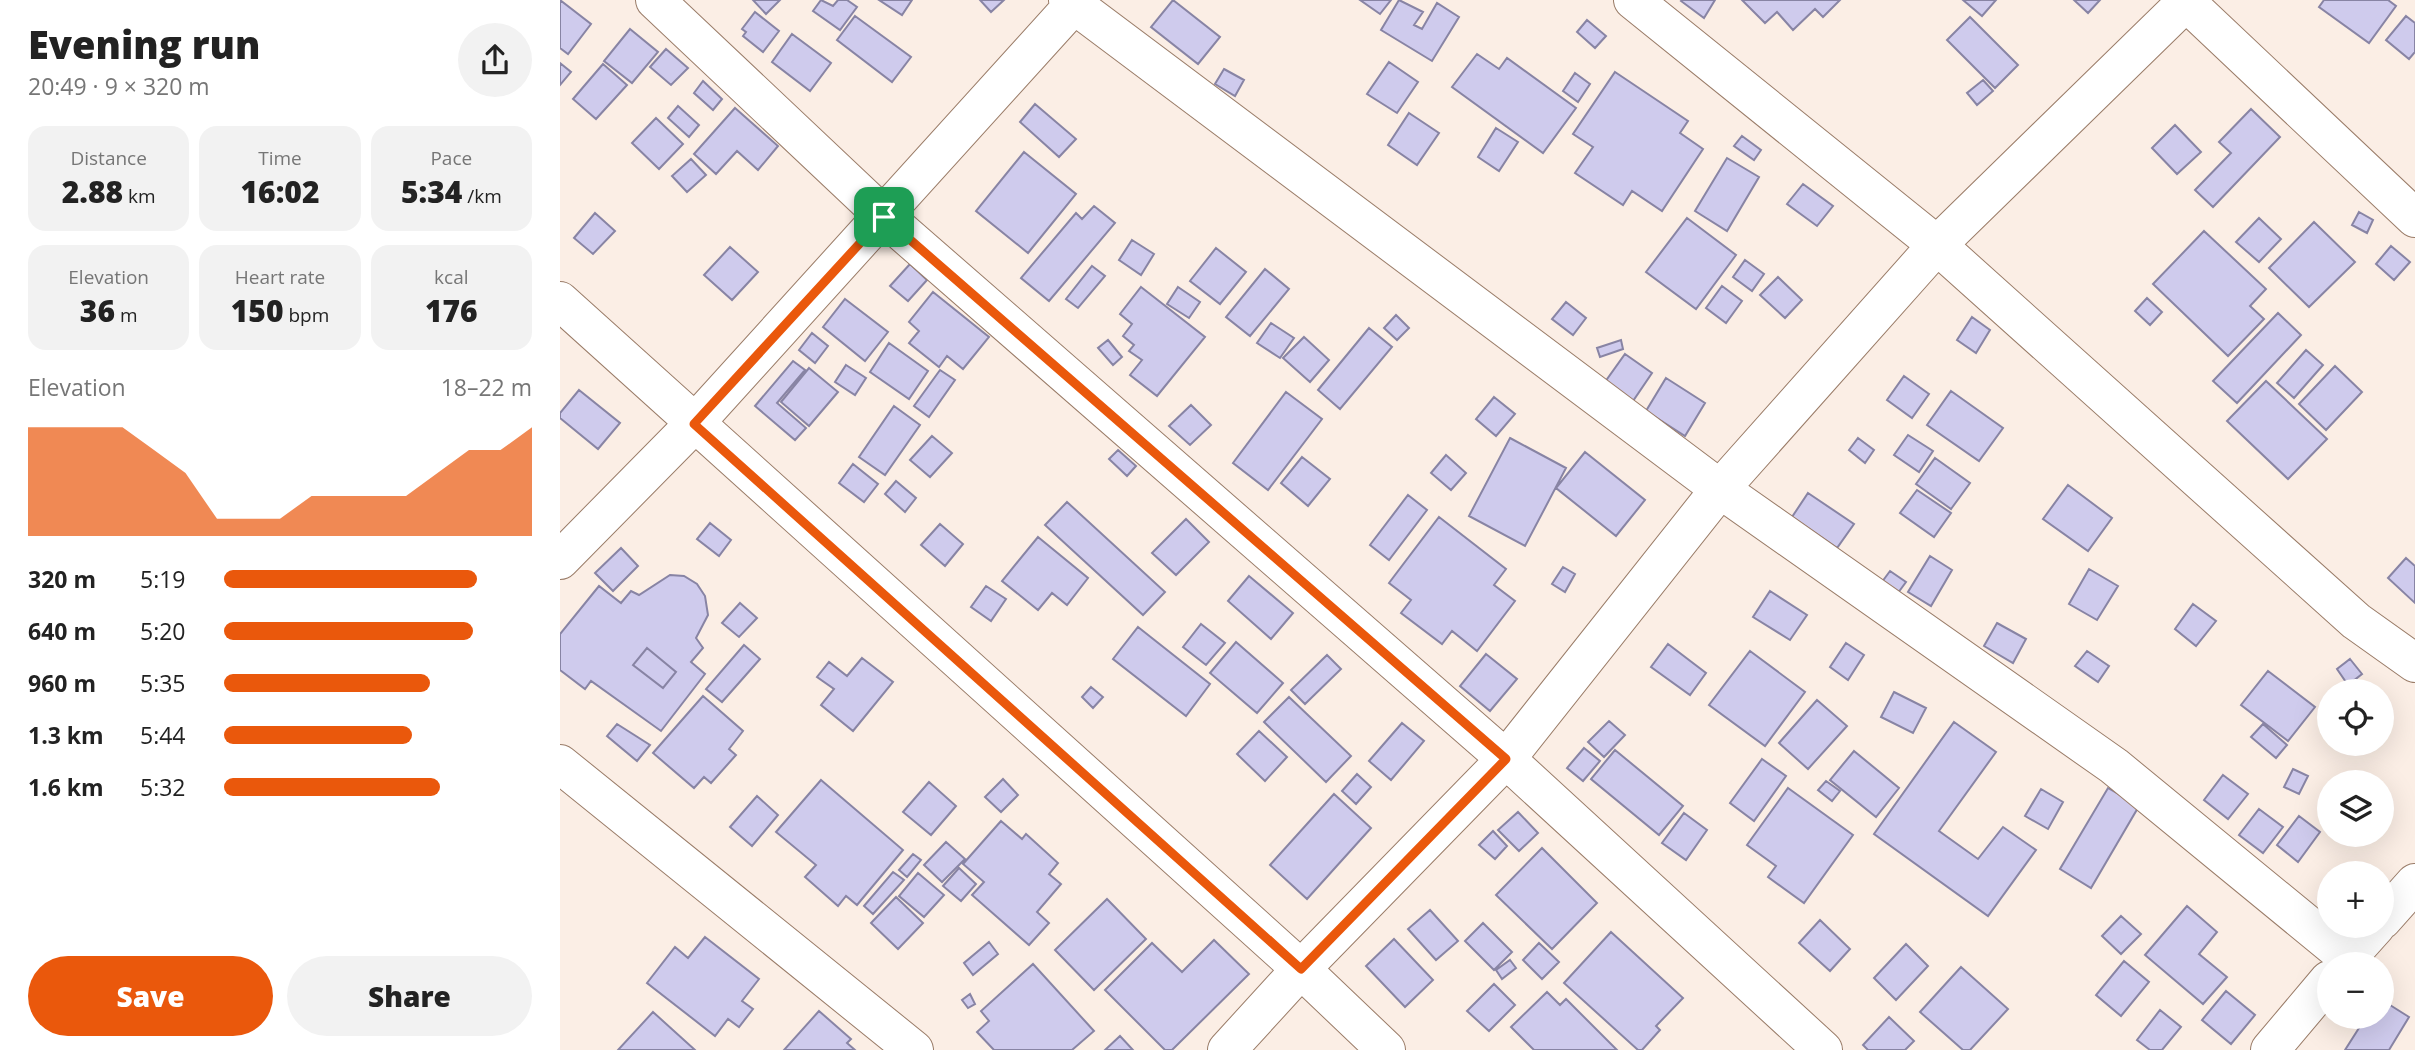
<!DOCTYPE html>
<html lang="en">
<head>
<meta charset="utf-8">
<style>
	:root { --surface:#fff; --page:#f2f2f2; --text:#222; --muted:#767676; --accent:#ea580c }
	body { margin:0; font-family:"Open Sans",sans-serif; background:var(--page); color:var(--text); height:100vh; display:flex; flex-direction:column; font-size:26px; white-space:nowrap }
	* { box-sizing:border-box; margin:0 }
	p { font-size:23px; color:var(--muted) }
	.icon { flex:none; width:38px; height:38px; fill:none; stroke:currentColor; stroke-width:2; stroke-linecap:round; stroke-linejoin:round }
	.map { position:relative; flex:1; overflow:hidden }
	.panel { display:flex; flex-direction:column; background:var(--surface); width:560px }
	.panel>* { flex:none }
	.buttons { position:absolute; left:1757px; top:679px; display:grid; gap:14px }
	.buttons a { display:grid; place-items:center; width:77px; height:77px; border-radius:50%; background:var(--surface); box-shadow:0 7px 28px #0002; font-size:35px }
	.pin { position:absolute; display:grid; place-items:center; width:60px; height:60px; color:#fff; margin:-30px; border-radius:14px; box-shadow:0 4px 10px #0006 }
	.round { display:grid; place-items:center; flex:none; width:74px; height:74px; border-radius:37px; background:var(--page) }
	.head { display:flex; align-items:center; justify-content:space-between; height:119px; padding:0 28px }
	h1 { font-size:38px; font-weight:800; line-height:52px }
	.metrics { display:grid; grid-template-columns:repeat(3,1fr); gap:10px; height:119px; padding:7px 28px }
	.metrics div { display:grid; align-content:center; border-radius:18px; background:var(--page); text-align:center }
	.metrics b { font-size:30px; font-weight:800 }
	.metrics small { font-size:19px; font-weight:400 }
	.metrics p { font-size:19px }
	.chart { height:196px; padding:14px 28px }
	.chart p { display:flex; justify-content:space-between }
	.chart svg { width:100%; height:126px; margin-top:7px; fill:var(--accent); opacity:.7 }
	.primary-button { display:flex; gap:14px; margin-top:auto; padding:14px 28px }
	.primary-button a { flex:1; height:80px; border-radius:42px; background:var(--accent); color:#fff; font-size:28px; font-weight:800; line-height:80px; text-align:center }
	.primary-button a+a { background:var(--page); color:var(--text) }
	ul { padding:0 28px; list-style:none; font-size:23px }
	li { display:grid; grid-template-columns:112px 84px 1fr; align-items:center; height:52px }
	li i { height:18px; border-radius:9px; background:var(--accent) }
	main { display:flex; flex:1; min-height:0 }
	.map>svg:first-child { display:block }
</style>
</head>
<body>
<main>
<section class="panel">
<div class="head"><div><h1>Evening run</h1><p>20:49 · 9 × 320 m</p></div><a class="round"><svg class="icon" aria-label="share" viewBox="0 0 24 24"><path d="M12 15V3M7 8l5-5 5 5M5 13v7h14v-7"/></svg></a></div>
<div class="metrics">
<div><p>Distance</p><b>2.88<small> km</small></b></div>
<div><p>Time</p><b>16:02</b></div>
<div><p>Pace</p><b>5:34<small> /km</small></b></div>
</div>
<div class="metrics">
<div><p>Elevation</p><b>36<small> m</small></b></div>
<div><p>Heart rate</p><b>150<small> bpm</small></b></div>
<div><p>kcal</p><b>176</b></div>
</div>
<div class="chart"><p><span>Elevation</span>18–22 m</p>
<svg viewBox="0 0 160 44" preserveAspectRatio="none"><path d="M0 44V6L10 6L20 6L30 6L40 14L50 22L60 38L70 38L80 38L90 30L100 30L110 30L120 30L130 22L140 14L150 14L160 6V44z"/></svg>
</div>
<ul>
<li><b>320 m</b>5:19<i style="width:82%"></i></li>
<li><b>640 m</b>5:20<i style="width:81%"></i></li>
<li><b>960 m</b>5:35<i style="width:67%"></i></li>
<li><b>1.3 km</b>5:44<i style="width:61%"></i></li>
<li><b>1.6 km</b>5:32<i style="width:70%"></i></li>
</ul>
<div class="primary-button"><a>Save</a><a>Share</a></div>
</section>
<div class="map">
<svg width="1855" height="1050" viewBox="0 0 1855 1050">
	<rect width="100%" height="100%" fill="#fbeee5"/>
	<path fill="#cfcbed" stroke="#8884a4" stroke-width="2" fill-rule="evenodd" d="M0,0L31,24L8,54L0,48Z
		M193,0H220L206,14Z
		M261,0L273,6L278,0H287L297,7L280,30L253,11Z
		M319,0H352L342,15Z
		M420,0H444L431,12Z
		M613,0L660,37L638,64L591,27Z
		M800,0H831L820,14Z
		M839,0L863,12L854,25L862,29L877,3L899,17L872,61L821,30Z
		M1155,0L1144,18L1121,1L1122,0Z
		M1182,0H1280L1263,17L1255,9L1233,30L1217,12L1205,23Z
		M1403,0H1436L1422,16Z
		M1514,0H1540L1528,13Z
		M1764,0H1828L1836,6L1809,43L1759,7Z
		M195,12L219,31L203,52L183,36L186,32L182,29Z
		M295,16L351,57L332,82L277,40Z
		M1846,16L1855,23V52L1849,59L1826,40Z
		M1410,17L1458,65L1435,88L1387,40Z
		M1027,20L1046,36L1035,48L1017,32Z
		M70,29L98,52L72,83L44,61Z
		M232,34L271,63L250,91L212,62Z
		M106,49L128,68L111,85L90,67Z
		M917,54L939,69L947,58L1016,108L983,153L892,87Z
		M829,62L858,82L837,113L807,94Z
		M0,63L11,72L0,85Z
		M43,64L67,85L36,119L13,99Z
		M664,69L684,80L675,96L655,84Z
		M1055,72L1128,121L1120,133L1143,149L1102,211L1072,191L1063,205L1015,173L1033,147L1013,134Z
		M1015,73L1030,84L1018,102L1003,91Z
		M1423,80L1433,91L1417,105L1407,93Z
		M143,81L162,99L153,110L134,93Z
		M475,104L516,139L499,157L460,122Z
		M118,106L139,125L129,137L108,118Z
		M175,108L218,146L198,170L177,151L156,174L134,154Z
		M1691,109L1720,137L1653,207L1635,190L1671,153L1659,142Z
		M849,113L879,133L857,165L828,145Z
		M96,118L123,144L99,169L72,143Z
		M1615,125L1641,152L1617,174L1592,148Z
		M936,128L958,142L939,171L918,157Z
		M1182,136L1201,150L1194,160L1174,146Z
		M464,152L516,194L468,253L416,211Z
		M1167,158L1199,177L1167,231L1135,211Z
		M131,159L146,175L127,192L112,176Z
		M1243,184L1273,206L1257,226L1227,204Z
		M534,206L555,223L489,301L461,278L516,213L522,219Z
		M1799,212L1813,220L1807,233L1792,225Z
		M35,213L55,231L33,254L14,238Z
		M1127,218L1176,255L1136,309L1086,272Z
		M1699,218L1721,239L1699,262L1676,242Z
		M1754,222L1795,262L1749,307L1709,268Z
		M1644,231L1706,289L1690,306L1704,319L1668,356L1593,284Z
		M572,240L594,254L581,275L559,260Z
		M1831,246L1850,262L1834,280L1816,264Z
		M170,247L198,272L172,300L144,275Z
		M656,248L686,272L660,304L630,281Z
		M1185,260L1204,274L1192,291L1173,277Z
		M350,264L367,280L348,301L330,286Z
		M532,266L545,276L518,308L506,299Z
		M705,269L729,289L690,336L666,317Z
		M1218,277L1242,300L1225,318L1200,295Z
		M1162,286L1182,301L1166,323L1146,308Z
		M581,287L645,337L597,396L570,375L582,360L569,351L574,345L563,336L572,324L560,314Z
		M618,287L640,302L629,318L607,304Z
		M373,292L429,337L403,369L387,356L379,367L349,343L359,331L349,322Z
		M1587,298L1602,312L1590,325L1575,311Z
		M285,299L328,332L305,361L263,327Z
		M1006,302L1026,318L1013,335L992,319Z
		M1718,313L1741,335L1677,403L1653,381Z
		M836,315L849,328L837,340L824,328Z
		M1412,317L1430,330L1416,353L1397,340Z
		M711,323L734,338L720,358L697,343Z
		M809,328L832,347L780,409L758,390Z
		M252,333L268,346L255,363L239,350Z
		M744,337L769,360L750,382L723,358Z
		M548,340L562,357L553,365L538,348Z
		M1061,340L1063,349L1040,357L1037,348Z
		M329,343L368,371L349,399L310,372Z
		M1746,350L1763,365L1734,398L1717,383Z
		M1065,354L1092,373L1073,401L1045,382Z
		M233,361L245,370L217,403L246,428L235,440L195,406Z
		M286,365L306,378L295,395L275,382Z
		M1775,366L1802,392L1766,430L1739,404Z
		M249,368L278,392L249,426L221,402Z
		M380,370L395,380L369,417L354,406Z
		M1344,376L1369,394L1352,418L1327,400Z
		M1106,378L1145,403L1125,436L1086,411Z
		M1706,381L1767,439L1728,479L1667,421Z
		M19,390L60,423L38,449L0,418V413Z
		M1391,391L1443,428L1419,461L1367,425Z
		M726,392L762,419L708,490L673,463Z
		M934,397L955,414L936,436L916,419Z
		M631,405L651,425L630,445L609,426Z
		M334,406L360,425L325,475L299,457Z
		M1348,435L1373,451L1359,472L1334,455Z
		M372,436L392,453L370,477L350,460Z
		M950,438L1006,468L965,546L909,516Z
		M1298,438L1314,450L1305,463L1289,450Z
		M558,450L576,466L567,476L549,459Z
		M1025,452L1085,500L1056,536L996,488Z
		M886,455L906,473L891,490L871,473Z
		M742,457L770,479L748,506L721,483Z
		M1375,458L1410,483L1391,509L1356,484Z
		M293,464L318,484L304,502L279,483Z
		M336,481L356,498L345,512L325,494Z
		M1508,485L1552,518L1528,551L1483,519Z
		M1357,490L1391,513L1374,537L1340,513Z
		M1248,493L1294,524L1277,548L1232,517Z
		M848,495L867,510L829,560L810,545Z
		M507,502L605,592L583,615L485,525Z
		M879,517L946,569L934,585L955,601L917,651L892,631L882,644L841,613L851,600L829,583Z
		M626,519L649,542L616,575L592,553Z
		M150,523L171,540L159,556L137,539Z
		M380,524L403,544L385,566L361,545Z
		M478,537L528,578L507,605L492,593L478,610L442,581Z
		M61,548L78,566L53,591L35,573Z
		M1370,556L1392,570L1371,606L1348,592Z
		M1846,558L1855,566V603L1828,578Z
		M1003,567L1015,574L1005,592L992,584Z
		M1529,569L1558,586L1537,620L1509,604Z
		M1330,571L1346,582L1335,597L1319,586Z
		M110,575L124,576L137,584L145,596L148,615L136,638L143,648L131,662L145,674L101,731L31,681L25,689L0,670V634L39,586L61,603L71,591L79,595ZM87,648L116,672L103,688L73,665Z
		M689,576L733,613L711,639L668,601Z
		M426,586L446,599L431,621L411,607Z
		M1210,591L1247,615L1230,640L1193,617Z
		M180,603L197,618L179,637L162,623Z
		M1633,604L1656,621L1636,646L1615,629Z
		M1437,623L1466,639L1453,663L1424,646Z
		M641,624L665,643L646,665L623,647Z
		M578,627L650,684L626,716L553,659Z
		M676,642L723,683L697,713L650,673Z
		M1286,643L1304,655L1288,680L1270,667Z
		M1108,644L1146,673L1130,695L1091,667Z
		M184,645L200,659L162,702L146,689Z
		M87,648L116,672L103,688L73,665Z
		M1190,651L1245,692L1205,746L1149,705Z
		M1527,651L1549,666L1538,682L1515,666Z
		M926,654L957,679L930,711L900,686Z
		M767,655L781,669L745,704L731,690Z
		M302,658L333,682L293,731L261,705L274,689L257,677L269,662L287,676Z
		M1790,659L1802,674L1788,685L1777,669Z
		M1708,671L1755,707L1728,741L1681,705Z
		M531,687L543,697L533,708L522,697Z
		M1334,692L1366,708L1353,733L1321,717Z
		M143,696L183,731L169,749L176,755L151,783L144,777L134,788L93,753Z
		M729,697L791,756L766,782L704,722Z
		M1257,700L1287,726L1248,769L1219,743Z
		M1049,721L1065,735L1044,757L1028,742Z
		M1394,722L1436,752L1379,831L1418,859L1443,827L1476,850L1428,916L1314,834Z
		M842,723L864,741L831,780L809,761Z
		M57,724L90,745L77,761L47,736Z
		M1703,724L1727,745L1716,758L1691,737Z
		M699,731L727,757L705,781L677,754Z
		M1024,748L1040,761L1023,781L1007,768Z
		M1055,750L1123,806L1099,835L1031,779Z
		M1294,751L1339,788L1316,817L1270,780Z
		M1202,759L1226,776L1194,821L1170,803Z
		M1733,769L1748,776L1739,794L1724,787Z
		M797,774L811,787L796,804L782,791Z
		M1663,775L1688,794L1668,819L1644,800Z
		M443,779L458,795L441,812L425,797Z
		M261,780L343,850L297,905L286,896L278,906L245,877L256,865L216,832Z
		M1266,781L1280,791L1272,801L1258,790Z
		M369,782L396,806L371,835L343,812Z
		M1228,788L1293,835L1244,903L1208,877L1216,866L1187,845Z
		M1548,788L1579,806L1531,888L1500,869Z
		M1481,789L1503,802L1488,829L1465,816Z
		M774,794L811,828L747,899L710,865Z
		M197,796L218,815L192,846L170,827Z
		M1699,809L1723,827L1703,853L1679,835Z
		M958,812L978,833L959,851L938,830Z
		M1124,813L1147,830L1126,860L1102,843Z
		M1739,816L1760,832L1738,862L1717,845Z
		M441,821L462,839L466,834L498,863L489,874L501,884L477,912L489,923L469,945L412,895L424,882L403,864Z
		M933,831L947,846L935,859L919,845Z
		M386,842L405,859L382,882L364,865Z
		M982,848L1037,903L992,949L936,895Z
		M353,854L361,860L347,877L339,870Z
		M399,868L416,884L401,901L383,886Z
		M333,872L344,880L313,914L304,906Z
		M358,873L384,895L364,917L339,896Z
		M336,897L363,923L338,949L311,923Z
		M547,899L586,939L534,990L495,950Z
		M1627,906L1657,932L1639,954L1667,977L1643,1004L1585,955Z
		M870,910L898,941L876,960L848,929Z
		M1561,916L1581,934L1561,954L1542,936Z
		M1260,920L1290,949L1270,971L1239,943Z
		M923,923L952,952L934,970L905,941Z
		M1051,932L1123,998L1096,1026L1100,1030L1082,1050H1078L1004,983Z
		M145,937L199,979L182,1001L193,1009L179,1027L168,1019L155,1036L87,983L115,947L128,958Z
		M834,939L873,980L845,1007L806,966Z
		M654,940L689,974L612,1050H605L545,990L592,943L622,972Z
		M429,942L438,954L413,975L404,963Z
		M979,943L999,962L982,979L963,960Z
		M1346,944L1368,966L1336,1000L1314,978Z
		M950,960L956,968L942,979L936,970Z
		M1564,961L1589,982L1561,1016L1536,995Z
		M473,964L534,1031L512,1050H434L417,1032L429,1021L421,1011Z
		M1401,967L1448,1009L1410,1050H1403L1360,1012Z
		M934,984L955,1005L929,1031L907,1011Z
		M1666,991L1695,1015L1671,1044L1642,1020Z
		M987,992L1000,1005L1006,999L1057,1050H974L951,1027Z
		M410,994L415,1004L408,1008L402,1000Z
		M1822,1000L1849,1017L1829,1050H1785L1806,1017H1822Z
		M1600,1010L1621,1027L1602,1050H1590L1577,1040Z
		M259,1011L291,1039L287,1043L295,1050H224Z
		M93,1012L135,1050H58Z
		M1329,1017L1354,1041L1345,1050H1308L1303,1045Z
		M560,1036L573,1050H545Z"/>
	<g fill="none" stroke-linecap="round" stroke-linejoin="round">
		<defs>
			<path id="street" d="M95,0L325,217L946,759L1263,1050
				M508,0L1160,489L1554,766L1788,958
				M1073,0L1377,245L1796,621L1855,663
				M1624,0L1855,218
				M0,301L741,969L826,1050
				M0,560L134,424L518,0
				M0,764L354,1050
				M1822,920L1855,883
				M1782,964L1816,926
				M667,1050L741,969L946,759L1160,489L1377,245L1628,0
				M1710,1050L1769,980"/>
		</defs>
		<use href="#street" stroke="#9a7c68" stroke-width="40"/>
		<use href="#street" stroke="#fff" stroke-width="38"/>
	</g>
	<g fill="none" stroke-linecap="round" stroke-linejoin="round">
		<defs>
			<path id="route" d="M324,217L946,759L741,969L134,424Z"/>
		</defs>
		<use href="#route" stroke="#fff" stroke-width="14"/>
		<use href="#route" stroke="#ea580c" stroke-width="9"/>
	</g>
</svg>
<div class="buttons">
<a><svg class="icon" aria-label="locate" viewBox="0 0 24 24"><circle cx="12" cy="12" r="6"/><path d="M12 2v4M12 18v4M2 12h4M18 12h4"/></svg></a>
<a><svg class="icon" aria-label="layers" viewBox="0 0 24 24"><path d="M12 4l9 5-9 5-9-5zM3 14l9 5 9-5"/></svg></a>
<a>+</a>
<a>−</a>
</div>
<div class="pin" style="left:324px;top:217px;background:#1e9e55"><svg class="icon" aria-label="arrive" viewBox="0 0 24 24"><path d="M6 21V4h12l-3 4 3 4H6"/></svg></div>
</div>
</main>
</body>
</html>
